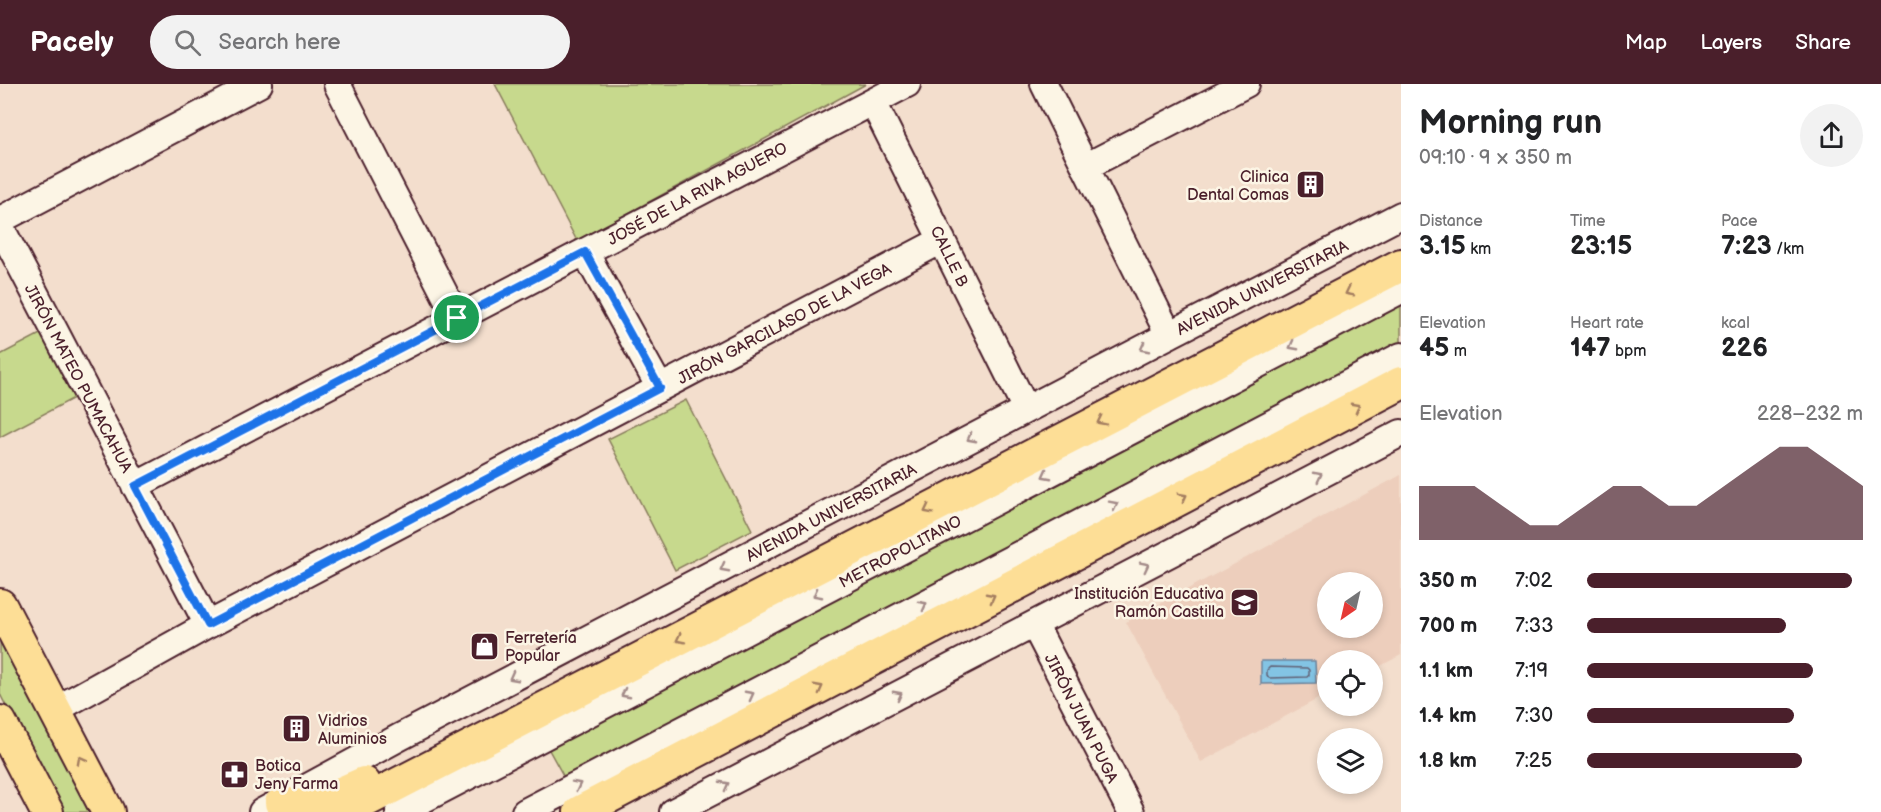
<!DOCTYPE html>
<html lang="en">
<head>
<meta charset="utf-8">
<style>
	:root { --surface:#fff; --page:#f2f2f2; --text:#202124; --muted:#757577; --accent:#4a1f2b }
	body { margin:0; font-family:"Balsamiq Sans",sans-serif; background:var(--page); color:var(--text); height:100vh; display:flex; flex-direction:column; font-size:22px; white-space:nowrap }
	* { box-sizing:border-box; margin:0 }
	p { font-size:20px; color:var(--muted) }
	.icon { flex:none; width:33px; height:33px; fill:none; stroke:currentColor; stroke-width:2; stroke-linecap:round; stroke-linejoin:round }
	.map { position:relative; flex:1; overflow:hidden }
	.panel { display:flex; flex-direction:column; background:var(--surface); width:480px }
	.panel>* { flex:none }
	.needle { width:39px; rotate:214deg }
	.tools { position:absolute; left:1317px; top:488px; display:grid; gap:12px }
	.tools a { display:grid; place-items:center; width:66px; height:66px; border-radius:50%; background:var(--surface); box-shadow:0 3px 9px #0003; font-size:30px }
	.pin { position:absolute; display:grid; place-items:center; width:51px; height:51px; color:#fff; margin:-26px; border:3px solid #fff; border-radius:50%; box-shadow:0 2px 6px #0007 }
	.round { display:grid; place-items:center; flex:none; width:63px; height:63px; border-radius:32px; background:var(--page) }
	.overview { display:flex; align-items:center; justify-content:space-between; height:102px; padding:0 18px }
	h1 { font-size:33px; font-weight:700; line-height:45px }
	.stats { display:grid; grid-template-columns:repeat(3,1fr); gap:9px; height:102px; padding:6px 18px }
	.stats div { display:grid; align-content:center }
	.stats b { font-size:26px; font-weight:700 }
	.stats small { font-size:16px; font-weight:400 }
	.stats p { font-size:16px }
	.chart { height:168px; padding:12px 18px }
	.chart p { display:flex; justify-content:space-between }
	.chart svg { width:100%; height:108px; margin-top:6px; fill:var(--accent); opacity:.7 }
	ul { padding:0 18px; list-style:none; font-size:20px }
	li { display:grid; grid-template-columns:96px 72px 1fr; align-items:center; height:45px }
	li i { height:15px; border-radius:8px; background:var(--accent) }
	header { display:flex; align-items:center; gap:36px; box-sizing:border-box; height:84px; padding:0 30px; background:var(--accent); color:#fff }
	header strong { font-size:28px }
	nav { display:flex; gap:33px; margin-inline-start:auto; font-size:21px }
	.search { width:420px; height:54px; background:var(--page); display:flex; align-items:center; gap:15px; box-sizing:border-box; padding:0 21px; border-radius:33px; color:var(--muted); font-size:22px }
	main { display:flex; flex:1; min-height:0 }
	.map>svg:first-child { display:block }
</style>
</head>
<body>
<header>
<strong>Pacely</strong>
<div class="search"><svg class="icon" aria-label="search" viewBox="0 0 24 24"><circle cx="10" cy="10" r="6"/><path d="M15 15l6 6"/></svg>Search here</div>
<nav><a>Map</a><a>Layers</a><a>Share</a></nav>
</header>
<main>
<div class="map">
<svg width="1401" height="728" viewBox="0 0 1401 728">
	<rect width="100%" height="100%" fill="#f3decd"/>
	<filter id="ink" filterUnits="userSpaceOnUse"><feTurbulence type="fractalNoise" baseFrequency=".0167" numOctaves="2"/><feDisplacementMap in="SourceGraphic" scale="12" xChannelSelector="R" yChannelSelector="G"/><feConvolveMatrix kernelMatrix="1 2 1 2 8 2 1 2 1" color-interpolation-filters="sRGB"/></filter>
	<g filter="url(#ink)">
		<path fill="#edcebc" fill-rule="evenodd" d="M1401,391V571L1373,586L1372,576H1328L1327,610L1201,678L1126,538ZM1328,498H1372V543H1328Z"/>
		<path fill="#c7d98d" stroke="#887c5c" stroke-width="1.5" d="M495,0H866L577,157Z
			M1401,218V260L565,695L548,664Z
			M42,249L76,313L0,353V271Z
			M686,316L752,446L675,486L608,355Z
			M0,555L93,728H60L0,610Z"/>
		<path fill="#83c4e4" stroke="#6c829a" stroke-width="1.5" d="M1261,577H1315L1316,599L1261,600Z"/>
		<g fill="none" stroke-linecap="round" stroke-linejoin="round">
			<path stroke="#616175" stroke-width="1.5" d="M1270,583L1307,584L1309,586V591L1307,593L1269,594L1267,591V586Z"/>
			<defs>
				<path id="minor" d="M337,0L457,234
					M1044,0L1169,251
					M873,18L1026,325
					M1085,83L1246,0
					M0,136L259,0
					M0,142L208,541
					M585,168L660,304
					M135,402L907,0
					M1034,540L1131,728
					M55,626L208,541L942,156
					M262,728L400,653L1169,251L1401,131
					M399,728L1401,206
					M525,728L1401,272
					M673,728L1401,349"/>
				<path id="major" d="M0,521L108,728
					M0,638L47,728
					M281,719L309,723L364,699
					M344,728L1401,181
					M580,728L1401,299"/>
			</defs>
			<use href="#minor" stroke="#4a1f2b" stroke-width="30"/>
			<use href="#major" stroke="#4a1f2b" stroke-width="36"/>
			<use href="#minor" stroke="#fcf5e5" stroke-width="26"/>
			<use href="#major" stroke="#fdde96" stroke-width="32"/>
		</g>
		<defs><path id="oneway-chevron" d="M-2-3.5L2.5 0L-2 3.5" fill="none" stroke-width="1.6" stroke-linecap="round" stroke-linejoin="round" transform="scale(1.5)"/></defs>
		<g stroke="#a47e60">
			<use href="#oneway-chevron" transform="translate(1349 208) rotate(153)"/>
			<use href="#oneway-chevron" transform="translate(1356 323) rotate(-28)"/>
			<use href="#oneway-chevron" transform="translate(1101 337) rotate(153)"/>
			<use href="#oneway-chevron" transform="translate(1183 413) rotate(-28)"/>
			<use href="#oneway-chevron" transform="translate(928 426) rotate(153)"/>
			<use href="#oneway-chevron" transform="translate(991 513) rotate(-28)"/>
			<use href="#oneway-chevron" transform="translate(680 555) rotate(153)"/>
			<use href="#oneway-chevron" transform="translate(819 604) rotate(-28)"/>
			<use href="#oneway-chevron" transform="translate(81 676) rotate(-118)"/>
		</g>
		<g stroke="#a38a88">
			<use href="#oneway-chevron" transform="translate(1293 262) rotate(152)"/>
			<use href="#oneway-chevron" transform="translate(1144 264) rotate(152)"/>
			<use href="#oneway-chevron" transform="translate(971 354) rotate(152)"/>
			<use href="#oneway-chevron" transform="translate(1046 391) rotate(152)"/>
			<use href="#oneway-chevron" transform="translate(1318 392) rotate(-27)"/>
			<use href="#oneway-chevron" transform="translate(1114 421) rotate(-27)"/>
			<use href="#oneway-chevron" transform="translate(1145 482) rotate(-27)"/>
			<use href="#oneway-chevron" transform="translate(724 484) rotate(152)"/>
			<use href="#oneway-chevron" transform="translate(817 510) rotate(152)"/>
			<use href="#oneway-chevron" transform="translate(923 521) rotate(-28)"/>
			<use href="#oneway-chevron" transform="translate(513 593) rotate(152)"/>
			<use href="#oneway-chevron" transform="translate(625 610) rotate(152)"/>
			<use href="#oneway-chevron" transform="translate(750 611) rotate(-28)"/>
			<use href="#oneway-chevron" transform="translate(898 611) rotate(-28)"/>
			<use href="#oneway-chevron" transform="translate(577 701) rotate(-27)"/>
			<use href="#oneway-chevron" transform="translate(725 701) rotate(-28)"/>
		</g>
	</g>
	<g fill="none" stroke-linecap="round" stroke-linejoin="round" filter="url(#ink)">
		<defs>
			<path id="route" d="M585,168L660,304L208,541L135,402Z"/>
		</defs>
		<use href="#route" stroke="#fff" stroke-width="12"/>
		<use href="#route" stroke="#1a73e8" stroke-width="8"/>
	</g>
	<defs>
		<symbol id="building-square" viewBox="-11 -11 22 22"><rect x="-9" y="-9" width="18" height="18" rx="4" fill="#4a1f2b" stroke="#fcf5e5"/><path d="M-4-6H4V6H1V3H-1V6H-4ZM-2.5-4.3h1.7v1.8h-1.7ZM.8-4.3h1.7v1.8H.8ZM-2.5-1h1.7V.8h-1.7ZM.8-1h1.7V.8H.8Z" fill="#fff"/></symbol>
		<symbol id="school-square" viewBox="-11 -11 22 22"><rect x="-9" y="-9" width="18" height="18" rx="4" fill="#4a1f2b" stroke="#fcf5e5"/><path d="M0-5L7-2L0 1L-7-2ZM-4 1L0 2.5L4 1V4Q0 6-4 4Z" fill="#fff"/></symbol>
		<symbol id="shop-square" viewBox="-11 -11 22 22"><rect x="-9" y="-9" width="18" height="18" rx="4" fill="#4a1f2b" stroke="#fcf5e5"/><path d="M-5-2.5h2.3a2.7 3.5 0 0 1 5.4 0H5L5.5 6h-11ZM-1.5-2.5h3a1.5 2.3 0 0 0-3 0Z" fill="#fff"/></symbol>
		<symbol id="pharmacy-square" viewBox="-11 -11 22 22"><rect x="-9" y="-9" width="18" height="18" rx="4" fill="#4a1f2b" stroke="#fcf5e5"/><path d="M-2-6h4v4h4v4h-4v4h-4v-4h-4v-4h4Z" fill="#fff"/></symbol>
	</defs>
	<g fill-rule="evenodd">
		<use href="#building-square" x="1294" y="84" width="33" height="33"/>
		<use href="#school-square" x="1228" y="502" width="33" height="33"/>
		<use href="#shop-square" x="468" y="546" width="33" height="33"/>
		<use href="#building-square" x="280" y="628" width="33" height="33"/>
		<use href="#pharmacy-square" x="218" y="674" width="33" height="33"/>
	</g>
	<g text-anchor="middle" stroke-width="5" stroke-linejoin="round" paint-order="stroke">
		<g font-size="16" fill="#4a1f2b" stroke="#fcf5e5" text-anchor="start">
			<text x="1289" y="98" text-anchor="end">Clinica<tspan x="1289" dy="18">Dental Comas</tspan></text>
			<text x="1224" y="515" text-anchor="end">Institución Educativa<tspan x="1224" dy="18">Ramón Castilla</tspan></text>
			<text x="505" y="559">Ferretería<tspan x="505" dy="18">Popular</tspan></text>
			<text x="318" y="642">Vidrios<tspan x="318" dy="18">Aluminios</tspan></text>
			<text x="255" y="687">Botica<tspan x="255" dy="18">Jeny Farma</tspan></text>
		</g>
		<g font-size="16" fill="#4a1f2b" stroke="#fcf5e5">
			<text transform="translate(697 109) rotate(-28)" y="6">JOSÉ DE LA RIVA AGUERO</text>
			<text transform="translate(950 172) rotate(64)" y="6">CALLE B</text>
			<text transform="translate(1262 203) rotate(-27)" y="6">AVENIDA UNIVERSITARIA</text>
			<text transform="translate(784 239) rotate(-28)" y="6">JIRÓN GARCILASO DE LA VEGA</text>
			<text transform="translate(79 294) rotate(62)" y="6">JIRÓN MATEO PUMACAHUA</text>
			<text transform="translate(831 428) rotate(-28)" y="6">AVENIDA UNIVERSITARIA</text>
			<text transform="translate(900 467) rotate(-28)" y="6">METROPOLITANO</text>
			<text transform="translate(1082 634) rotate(63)" y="6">JIRÓN JUAN PUGA</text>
		</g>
	</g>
</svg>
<div class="tools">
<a><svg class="needle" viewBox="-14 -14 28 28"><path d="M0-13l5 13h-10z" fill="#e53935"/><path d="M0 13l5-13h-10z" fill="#757577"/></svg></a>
<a><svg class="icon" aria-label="locate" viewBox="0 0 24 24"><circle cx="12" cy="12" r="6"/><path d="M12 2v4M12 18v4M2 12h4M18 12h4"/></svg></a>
<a><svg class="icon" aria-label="layers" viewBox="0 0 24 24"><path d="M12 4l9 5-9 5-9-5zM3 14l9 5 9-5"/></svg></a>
</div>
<div class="pin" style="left:457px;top:234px;background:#1e9e55"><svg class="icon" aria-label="arrive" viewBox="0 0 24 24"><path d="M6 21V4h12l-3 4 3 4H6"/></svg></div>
</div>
<section class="panel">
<div class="overview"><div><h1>Morning run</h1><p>09:10 · 9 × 350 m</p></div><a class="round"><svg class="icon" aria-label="share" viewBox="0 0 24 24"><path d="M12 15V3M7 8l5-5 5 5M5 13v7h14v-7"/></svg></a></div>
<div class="stats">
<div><p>Distance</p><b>3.15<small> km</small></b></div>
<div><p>Time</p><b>23:15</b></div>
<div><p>Pace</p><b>7:23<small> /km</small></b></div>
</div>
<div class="stats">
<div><p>Elevation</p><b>45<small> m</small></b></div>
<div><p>Heart rate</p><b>147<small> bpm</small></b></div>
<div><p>kcal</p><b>226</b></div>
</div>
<div class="chart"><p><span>Elevation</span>228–232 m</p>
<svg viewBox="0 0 160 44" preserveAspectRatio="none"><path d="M0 44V22L10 22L20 22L30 30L40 38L50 38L60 30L70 22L80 22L90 30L100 30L110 22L120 14L130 6L140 6L150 14L160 22V44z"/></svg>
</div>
<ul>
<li><b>350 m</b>7:02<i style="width:96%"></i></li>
<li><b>700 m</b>7:33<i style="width:72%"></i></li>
<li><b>1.1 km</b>7:19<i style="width:82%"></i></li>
<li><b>1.4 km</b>7:30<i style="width:75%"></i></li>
<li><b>1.8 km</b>7:25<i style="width:78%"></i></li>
</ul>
</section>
</main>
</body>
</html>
